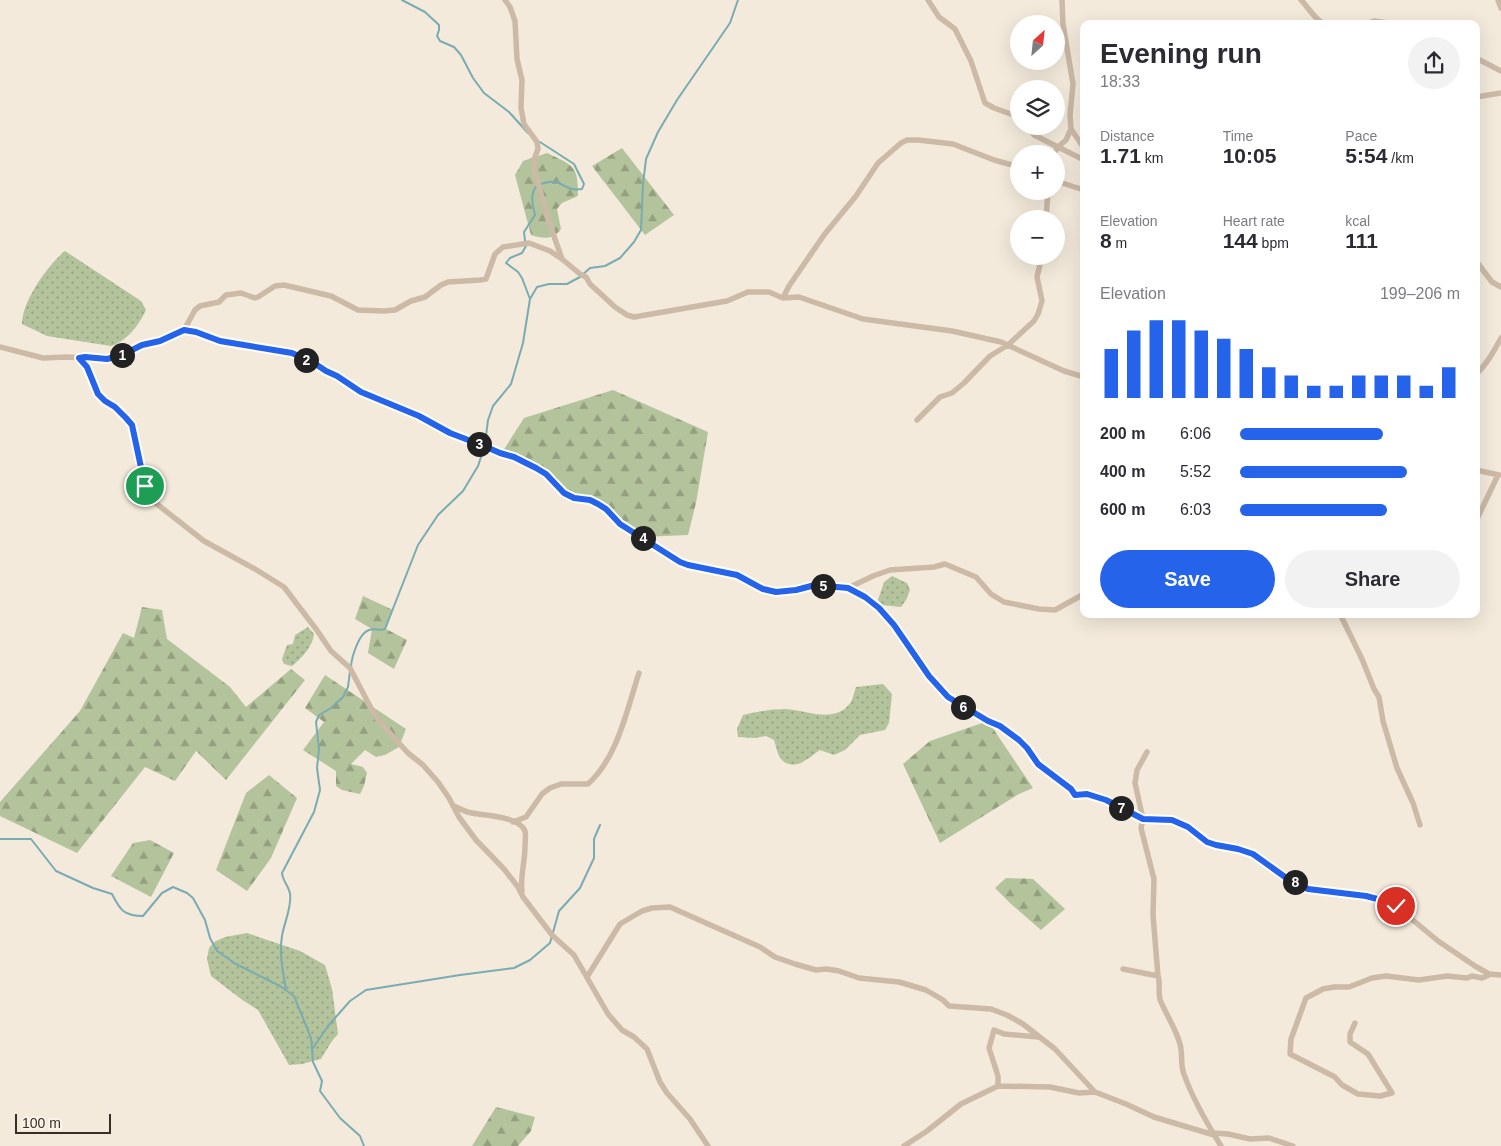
<!DOCTYPE html>
<html lang="en">
<head>
<meta charset="utf-8">
<style>
	:root { --surface:#fff; --page:#f2f2f3; --text:#2b2b33; --muted:#7c7c81; --accent:#2563eb }
	body { margin:0; font-family:Helvetica,sans-serif; background:var(--page); color:var(--text); height:100vh; display:flex; flex-direction:column; font-size:19px; white-space:nowrap }
	* { box-sizing:border-box; margin:0 }
	p { font-size:16px; color:var(--muted) }
	.icon { flex:none; width:28px; height:28px; fill:none; stroke:currentColor; stroke-width:2; stroke-linecap:round; stroke-linejoin:round }
	.map { position:relative; flex:1; overflow:hidden }
	.side { position:absolute; left:1080px; top:20px; width:400px; height:598px; display:flex; flex-direction:column; background:var(--surface); border-radius:10px; box-shadow:0 5px 20px #0002 }
	.side>* { flex:none }
	.needle { width:32px; rotate:27deg }
	.buttons { position:absolute; left:1010px; top:15px; display:grid; gap:10px }
	.buttons a { display:grid; place-items:center; width:55px; height:55px; border-radius:50%; background:var(--surface); box-shadow:0 5px 20px #0002; font-size:25px }
	.scale { position:absolute; left:15px; bottom:12px; width:96px; box-sizing:border-box; padding-left:5px; border:2px solid #382e28; border-top:0; font-size:14px; line-height:18px; white-space:nowrap; color:#382e28; -webkit-text-stroke:4px #faf3e8; paint-order:stroke }
	.pin { position:absolute; display:grid; place-items:center; width:42px; height:42px; color:#fff; margin:-21px; border:2px solid #fff; border-radius:50%; box-shadow:0 1px 5px #0007 }
	.km { position:absolute; width:25px; height:25px; margin:-12px; border-radius:50%; background:#222; color:#fff; font-size:14px; line-height:25px; text-align:center }
	.round { display:grid; place-items:center; flex:none; width:52px; height:52px; border-radius:26px; background:var(--page) }
	.head { display:flex; align-items:center; justify-content:space-between; height:85px; padding:0 20px }
	h1 { font-size:28px; font-weight:700; line-height:38px }
	.stats { display:grid; grid-template-columns:repeat(3,1fr); gap:8px; height:85px; padding:5px 20px }
	.stats div { display:grid; align-content:center }
	.stats b { font-size:21px; font-weight:700 }
	.stats small { font-size:14px; font-weight:400 }
	.stats p { font-size:14px }
	.chart { height:140px; padding:10px 20px }
	.chart p { display:flex; justify-content:space-between }
	.chart svg { width:100%; height:90px; margin-top:5px; stroke:var(--accent); stroke-width:6 }
	.primary-button { display:flex; gap:10px; margin-top:auto; padding:10px 20px }
	.primary-button a { flex:1; height:58px; border-radius:30px; background:var(--accent); color:#fff; font-size:20px; font-weight:700; line-height:58px; text-align:center }
	.primary-button a+a { background:var(--page); color:var(--text) }
	ul { padding:0 20px; list-style:none; font-size:16px }
	li { display:grid; grid-template-columns:80px 60px 1fr; align-items:center; height:38px }
	li i { height:12px; border-radius:6px; background:var(--accent) }
	.map>svg:first-child { display:block }
</style>
</head>
<body>
<div class="map">
<svg width="1501" height="1146" viewBox="0 0 1501 1146">
	<defs>
		<pattern id="grass-dots" width="8" height="8" patternUnits="userSpaceOnUse" patternTransform="scale(1.25)"><rect width="8" height="8" fill="#b3c39b"/><path d="M2 2h.1M6 6h.1" fill="none" stroke="#939f7e" stroke-width="1.8" stroke-linecap="round"/></pattern>
		<pattern id="forest-firs" width="22" height="20" patternUnits="userSpaceOnUse" patternTransform="scale(1.25)"><rect width="22" height="20" fill="#b3c39b"/><path d="M5 1l3.5 6h-7zM16 11l3.5 6h-7z" fill="#939f7e"/></pattern>
	</defs>
	<rect width="100%" height="100%" fill="#f3eadb"/>
	<path fill="url(#grass-dots)" d="M65,251L141,301L146,310C139,325 127,341 111,346L47,336L22,324C22,301 48,265 65,251Z
		M892,576L907,583L910,590L906,600L901,607L882,605L878,600L884,582Z
		M308,627L314,634C313,646 302,658 292,666L284,664L282,659L287,645L293,644L295,635Z
		M883,684L892,694L889,723L885,730L860,735L845,750L834,755L820,750C808,758 794,773 781,759C777,754 776,745 774,740L766,736L755,738L738,737L737,729L743,715C756,712 771,709 785,709C807,710 835,725 851,702C853,698 854,692 856,687Z
		M247,933L300,951L325,965L332,989L338,1034L332,1041L321,1059L302,1064L289,1065L258,1010L241,999L211,976L207,959L209,948L214,942L225,937Z"/>
	<path fill="url(#forest-firs)" d="M622,148L674,215L645,235L592,166Z
		M547,153C574,166 578,165 578,196L562,203L557,209L561,229C553,240 544,239 531,235L515,175L523,161Z
		M613,390L708,432L696,503L688,535L642,537L620,524L603,505L568,496L547,473L501,454L524,418Z
		M363,596L393,610L386,629L407,640L394,669L368,653L372,629L355,619Z
		M142,607L162,610L167,639L230,687L246,707L291,669L305,680L226,780L196,751L175,781L145,767L77,853L0,816V802L80,711L123,633L134,638Z
		M325,675L406,729L399,747L385,755L376,757L365,750L351,764L363,767L367,773L364,786L360,794L342,790L336,786V771L303,750L324,722L305,708Z
		M988,721L1033,788L1019,794L940,843L903,764L930,741Z
		M269,775L297,798L271,858L247,891L216,870L246,793Z
		M150,840L174,853L151,897L111,876L133,843Z
		M1006,878L1033,879L1065,909L1041,930L1011,904L995,888Z
		M496,1107L535,1117L531,1131L518,1146H472Z"/>
	<g fill="none" stroke-linecap="round" stroke-linejoin="round">
		<path stroke="#79acb2" stroke-width="2" d="M402,0L425,12L439,25V30L437,36L440,41L454,47L461,55L473,78L484,93L509,112L528,133
			M525,241L524,232L535,215C532,203 528,186 544,183C548,182 552,181 556,182C568,186 568,191 582,189L584,184L574,164L540,142
			M526,246L522,253L510,258L506,263L518,272L522,278L530,299
			M485,444L488,420L493,406L511,384L523,343L530,299L537,287L549,284H567L580,277L590,268L605,266L620,258L634,242L641,230L643,184L646,159L658,132L677,100L730,23L738,0
			M351,666C352,656 359,633 369,630C374,628 380,631 385,629L418,545L438,515L463,491L478,466L484,448
			M0,839H31L56,871L93,888L112,894C120,910 124,916 143,916L162,893L173,887L187,893L193,898L205,920L210,938L217,951L236,964L280,986L294,996L311,1038L313,1062L322,1081L320,1091L340,1118L360,1136L364,1146
			M286,990C283,971 279,955 282,936C284,923 292,907 290,894C289,886 283,882 282,873L314,812L320,790L317,768L319,749L316,722L319,715L331,708L343,697L348,687L350,671
			M313,1048L328,1026L350,1001L366,990L460,975L514,968L530,960L550,943L559,911L580,888L594,858V839L600,825"/>
		<path stroke="#ccbaa7" stroke-width="5.5" d="M505,0L510,7L515,21L517,59L522,80L521,108L524,124L537,142L538,149L535,157L534,169L549,222L562,259
			M928,0L939,17L955,29L971,61L985,103L994,108L1019,117
			M1062,0L1063,24L1073,84L1070,115L1071,129L1084,148
			M1301,0C1309,8 1314,19 1324,24
			M1498,0L1501,8
			M1366,24L1374,21L1395,24
			M1476,58L1501,71
			M1476,97L1501,93
			M1028,126L1034,135L1084,160
			M1054,154L1058,147L1066,140L1071,129
			M1056,181L1084,190
			M1046,219L1048,191
			M1476,261L1492,282L1501,287
			M783,298L789,286L824,235L856,196L878,163L901,143L907,140H918L953,144L994,160L1019,167
			M184,330L196,332L219,341L292,353L314,363L326,371L337,375L361,392L419,417L450,433L485,446L499,453L514,457L536,468L547,474L565,493L574,498L590,500L598,504L606,509L620,524L680,562L688,565L737,575L763,589L776,592L796,590L815,585L848,588L873,576L890,570L934,567L945,564L976,577L991,594L1004,602L1039,609L1055,610L1084,594
			M0,347L43,358L67,357L107,359L122,355L142,345L161,341L184,330L195,310L200,306L219,302L226,295L241,293L255,298L258,297L275,286L284,285L331,296L358,310L384,311L395,310L411,301L425,297L441,285L448,282L480,280L486,279L495,254L503,247L529,243L550,251L562,259L580,274L586,277L590,284L615,307L627,315L634,317L727,301L748,292H769L783,298L799,297L863,319L952,331L1001,342L1064,371L1084,377
			M79,358L87,367L98,394L105,401L115,407L132,425L146,489L153,501L204,541L255,569L284,587L316,629L331,651L350,668L372,710L379,721L408,753L423,765L438,782L449,798L459,817L476,840L504,869L518,887L523,897L552,935L574,955L608,1014L622,1030L634,1037L647,1049L660,1082L667,1093L690,1119L708,1146
			M1476,374C1487,364 1494,351 1501,338
			M917,420L940,397L952,393L964,383L990,356L1008,345L1034,321L1038,314L1042,301L1037,277L1042,256
			M1476,470L1499,475
			M1476,521L1498,475
			M848,588L865,597L879,607L894,625L929,676L948,697L988,721L1000,726L1027,748L1038,764L1071,789L1075,795L1087,794L1106,800L1143,819L1172,820L1188,827L1207,842L1216,845L1238,849L1253,854L1285,877L1308,889L1366,896L1381,900L1396,906L1438,941L1475,966L1489,974L1501,975
			M1340,614L1362,659L1374,689L1379,697L1383,721L1397,768L1413,803L1420,825
			M1147,752L1137,770L1135,783L1143,819L1141,828L1154,879L1153,915L1158,976
			M454,806C459,808 465,812 472,813C485,816 519,816 525,831C526,835 525,842 525,846C525,862 520,877 522,892
			M513,822L526,817L542,794L550,788L561,784H588C618,757 627,709 639,673
			M1123,969L1158,976C1161,984 1157,993 1161,1002C1167,1016 1176,1029 1180,1044C1183,1054 1180,1065 1184,1074C1192,1098 1208,1125 1221,1146
			M587,977L620,924L642,911L652,908L670,907L760,947L775,957L795,964L816,970L827,969L839,971L859,978L899,982L926,990L943,1000L949,1006L991,1009L1007,1015L1023,1024L1055,1049L1095,1092L1126,1104L1154,1117L1214,1135
			M1355,1023L1350,1034V1042L1368,1054L1392,1093L1380,1096L1358,1094L1342,1085L1335,1077L1290,1054L1291,1039L1306,998L1323,989L1334,987H1349L1372,978L1386,976L1419,980L1447,976L1467,978L1472,976L1482,978L1491,974
			M998,1086V1076L989,1048L994,1030L1004,1034L1038,1037
			M1213,1133L1228,1134L1250,1139L1269,1138L1293,1146
			M904,1146L927,1131L961,1104L998,1086L1050,1087L1079,1093L1095,1092"/>
	</g>
	<g fill="none" stroke-linecap="round" stroke-linejoin="round">
		<defs>
			<path id="route" d="M145,486L132,425L126,418L115,407L105,401L98,394L87,367L79,358L85,357L107,359L122,355L142,345L160,341L184,330L196,332L220,341L292,353L314,363L326,371L337,376L361,392L419,416L450,433L484,446L500,453L514,457L536,468L546,474L564,493L574,498L590,500L598,504L606,509L620,524L680,562L688,565L737,575L763,589L776,592L796,590L815,585L848,588L865,597L879,608L894,625L929,676L948,697L988,721L1000,726L1019,740L1027,748L1038,764L1071,789L1075,795L1087,794L1106,800L1143,819L1172,820L1188,827L1207,842L1216,845L1238,849L1253,854L1285,877L1308,889L1366,896L1381,900L1396,906"/>
		</defs>
		<use href="#route" stroke="#fff" stroke-width="10"/>
		<use href="#route" stroke="#2563eb" stroke-width="6"/>
	</g>
</svg>
<div class="buttons">
<a><svg class="needle" viewBox="-14 -14 28 28"><path d="M0-13l5 13h-10z" fill="#e53935"/><path d="M0 13l5-13h-10z" fill="#7c7c81"/></svg></a>
<a><svg class="icon" aria-label="layers" viewBox="0 0 24 24"><path d="M12 4l9 5-9 5-9-5zM3 14l9 5 9-5"/></svg></a>
<a>+</a>
<a>−</a>
</div>
<div class="scale">100 m</div>
<div class="pin" style="left:145px;top:486px;background:#1e9e55"><svg class="icon" aria-label="arrive" viewBox="0 0 24 24"><path d="M6 21V4h12l-3 4 3 4H6"/></svg></div>
<div class="pin" style="left:1396px;top:906px;background:#d93025"><svg class="icon" aria-label="check" viewBox="0 0 24 24"><path d="M5 12l5 5 9-10"/></svg></div>
<b class="km" style="left:122px;top:355px">1</b>
<b class="km" style="left:306px;top:360px">2</b>
<b class="km" style="left:479px;top:444px">3</b>
<b class="km" style="left:643px;top:538px">4</b>
<b class="km" style="left:823px;top:586px">5</b>
<b class="km" style="left:963px;top:707px">6</b>
<b class="km" style="left:1121px;top:808px">7</b>
<b class="km" style="left:1295px;top:882px">8</b>
<section class="side">
<div class="head"><div><h1>Evening run</h1><p>18:33</p></div><a class="round"><svg class="icon" aria-label="share" viewBox="0 0 24 24"><path d="M12 15V3M7 8l5-5 5 5M5 13v7h14v-7"/></svg></a></div>
<div class="stats">
<div><p>Distance</p><b>1.71<small> km</small></b></div>
<div><p>Time</p><b>10:05</b></div>
<div><p>Pace</p><b>5:54<small> /km</small></b></div>
</div>
<div class="stats">
<div><p>Elevation</p><b>8<small> m</small></b></div>
<div><p>Heart rate</p><b>144<small> bpm</small></b></div>
<div><p>kcal</p><b>111</b></div>
</div>
<div class="chart"><p><span>Elevation</span>199–206 m</p>
<svg viewBox="0 0 160 44" preserveAspectRatio="none"><path d="M5 44V20M15 44V11M25 44V6M35 44V6M45 44V11M55 44V15M65 44V20M75 44V29M85 44V33M95 44V38M105 44V38M115 44V33M125 44V33M135 44V33M145 44V38M155 44V29"/></svg>
</div>
<ul>
<li><b>200 m</b>6:06<i style="width:65%"></i></li>
<li><b>400 m</b>5:52<i style="width:76%"></i></li>
<li><b>600 m</b>6:03<i style="width:67%"></i></li>
</ul>
<div class="primary-button"><a>Save</a><a>Share</a></div>
</section>
</div>
</body>
</html>
